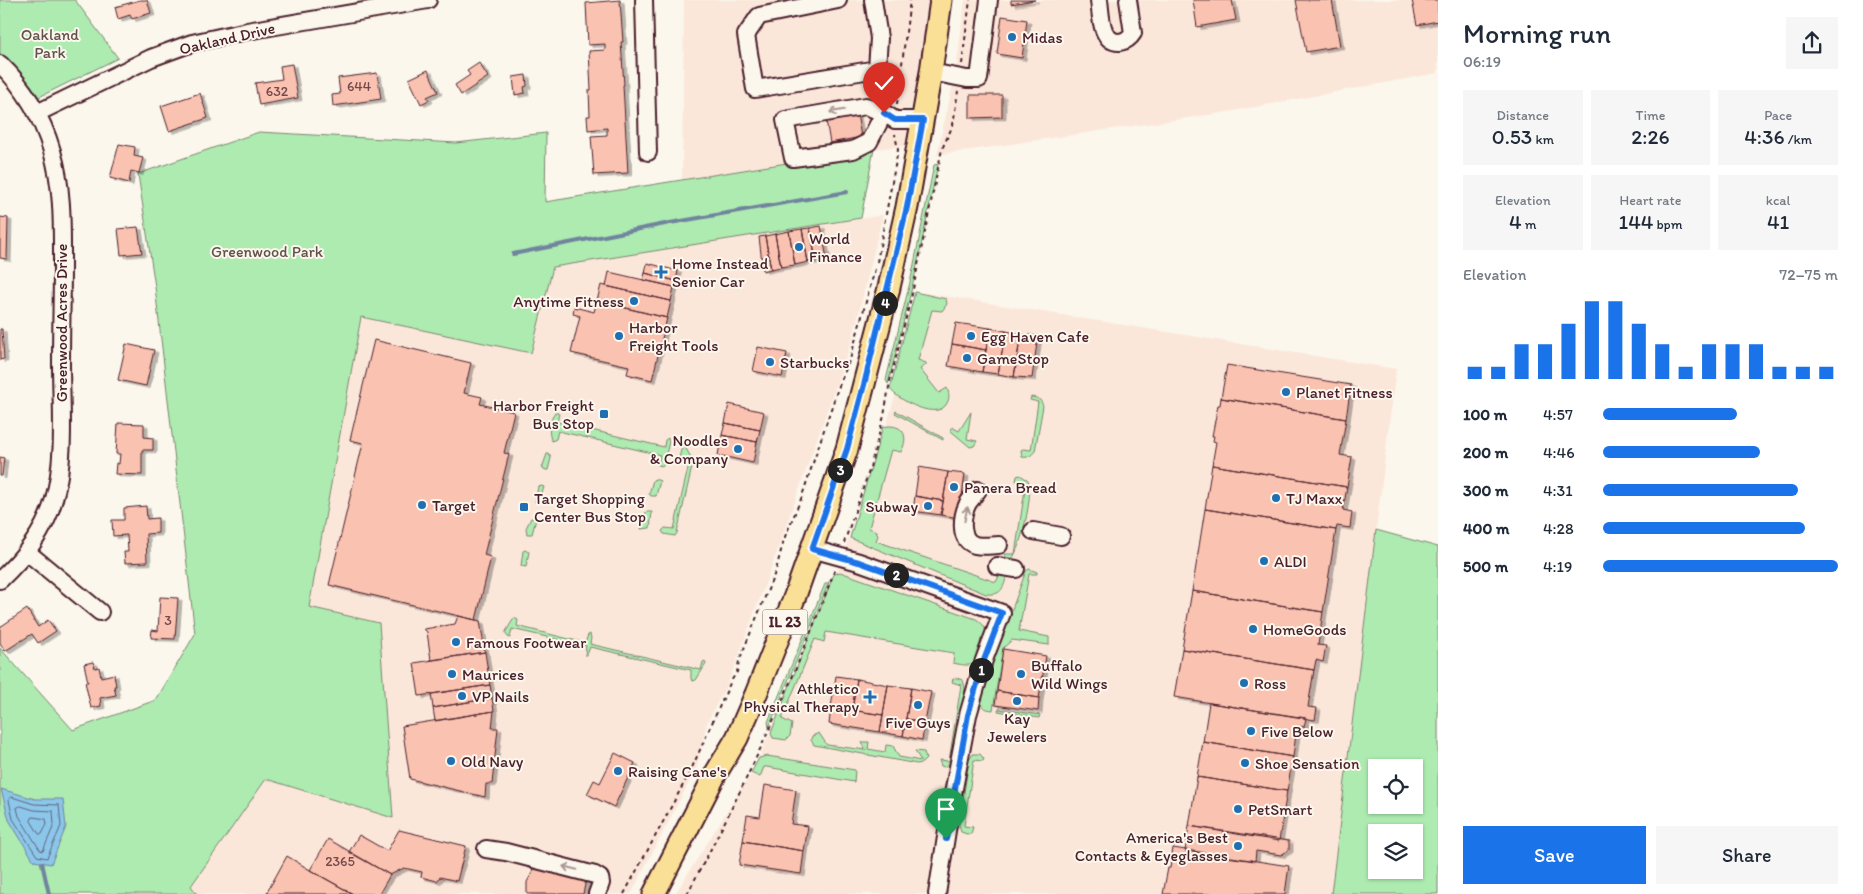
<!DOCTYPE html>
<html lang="en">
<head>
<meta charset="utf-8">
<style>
	:root { --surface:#fff; --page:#f6f6f7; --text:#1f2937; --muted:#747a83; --accent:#1a73e8 }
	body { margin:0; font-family:Itim,sans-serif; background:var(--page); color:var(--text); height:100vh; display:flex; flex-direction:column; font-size:19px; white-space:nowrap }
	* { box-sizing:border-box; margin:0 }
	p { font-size:16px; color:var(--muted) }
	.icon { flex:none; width:28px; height:28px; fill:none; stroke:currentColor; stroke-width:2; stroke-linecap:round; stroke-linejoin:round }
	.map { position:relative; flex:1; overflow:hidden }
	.side { display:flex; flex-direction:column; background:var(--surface); width:425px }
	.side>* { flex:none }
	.fabs { position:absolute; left:1368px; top:759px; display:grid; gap:10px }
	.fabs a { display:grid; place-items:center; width:55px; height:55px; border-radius:0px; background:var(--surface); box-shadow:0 1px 4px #0004; font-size:25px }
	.pin { position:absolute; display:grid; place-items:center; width:42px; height:42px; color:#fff; margin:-51px -21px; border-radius:50% 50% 50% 0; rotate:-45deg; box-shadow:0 0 5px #0007 }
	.pin .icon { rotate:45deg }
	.km { position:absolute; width:25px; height:25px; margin:-12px; border-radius:50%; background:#222; color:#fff; font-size:14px; line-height:25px; text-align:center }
	.round { display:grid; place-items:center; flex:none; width:52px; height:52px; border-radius:0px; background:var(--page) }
	.head { display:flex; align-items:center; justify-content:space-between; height:85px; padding:0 25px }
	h1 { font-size:28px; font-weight:600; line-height:38px }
	.metrics { display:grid; grid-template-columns:repeat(3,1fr); gap:8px; height:85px; padding:5px 25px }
	.metrics div { display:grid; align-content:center; border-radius:0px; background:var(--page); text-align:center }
	.metrics b { font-size:21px; font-weight:600 }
	.metrics small { font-size:14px; font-weight:400 }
	.metrics p { font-size:14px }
	.chart { height:140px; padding:10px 25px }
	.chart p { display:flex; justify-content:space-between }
	.chart svg { width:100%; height:90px; margin-top:5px; stroke:var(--accent); stroke-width:6 }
	.primary-button { display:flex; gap:10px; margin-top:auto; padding:10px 25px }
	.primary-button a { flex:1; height:58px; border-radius:0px; background:var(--accent); color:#fff; font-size:20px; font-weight:600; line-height:58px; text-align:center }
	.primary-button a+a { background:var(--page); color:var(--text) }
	ul { padding:0 25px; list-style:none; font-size:16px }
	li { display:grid; grid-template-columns:80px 60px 1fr; align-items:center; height:38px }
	li i { height:12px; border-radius:6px; background:var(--accent) }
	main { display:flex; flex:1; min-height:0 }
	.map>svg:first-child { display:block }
</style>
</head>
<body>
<main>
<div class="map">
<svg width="1438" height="894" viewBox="0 0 1438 894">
	<defs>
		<filter id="shadow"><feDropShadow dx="4" dy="2.5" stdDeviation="0" flood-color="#0004"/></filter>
	</defs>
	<rect width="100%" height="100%" fill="#fbf7ec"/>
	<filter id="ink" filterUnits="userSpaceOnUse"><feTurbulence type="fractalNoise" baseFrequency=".02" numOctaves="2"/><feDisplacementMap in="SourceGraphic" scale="10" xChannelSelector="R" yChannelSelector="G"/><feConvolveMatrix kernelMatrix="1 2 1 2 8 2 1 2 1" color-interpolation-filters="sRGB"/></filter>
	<g filter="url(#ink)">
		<path fill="#fbe7da" d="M684,0H933L914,145L874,149L682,180Z
			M965,0H1438V73L1228,112L937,155L956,70Z
			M883,215L852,341L772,566L729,681L707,723L697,767L631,894H197L191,887L265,779L393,817L309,607L361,317L531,353L553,267Z
			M926,293L1396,369L1331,894H675L754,769L832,587L882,439Z"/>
		<path fill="#adebb1" stroke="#7c856e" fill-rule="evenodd" d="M0,0H75L118,58L37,98L0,55Z
			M259,132L456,143L546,133L545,202L874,149L861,218L553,267L531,353L361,317L309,607L379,623L393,818L266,779L191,886L197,894H0V648L73,730L156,700L195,634L155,287L138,174Z
			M938,164L915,275L888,384L886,380L912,274L934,165Z
			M915,292L946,299L947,304L942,311L932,310L918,360L926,363V365L920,369L939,393L947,388C949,393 950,398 947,403C938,422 898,400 890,389Z
			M1031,397C1038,398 1041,399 1043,406L1035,451C1031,456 1028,458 1022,457L1021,450L1023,449L1031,450L1038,402L1030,400Z
			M896,411L943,438V440L895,413Z
			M555,412L559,414L557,422L664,447L665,440L668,438L669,442L663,466L658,465L660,455L558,431L556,439L552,441C547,434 550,419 555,412Z
			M971,412L967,439L977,441L974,446L970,447L951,431L952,427L959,431Z
			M889,426C906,426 908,439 901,452L891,450L869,528L876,531L878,536L876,541L996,582L1000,574L1006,577V579C1002,592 999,595 986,594L850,538L883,427Z
			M685,447L692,459V467L677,533L675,536L664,534L662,531L665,528L674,529L689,464L680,461L679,458L681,450Z
			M547,454H549L551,458L548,470H546L542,468Z
			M1020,475L1028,480C1034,494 1021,547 1012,559L1008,560L1005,558V554H1015L1026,483L1016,481L1017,476Z
			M655,479L660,481L656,496H651L649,494L653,480Z
			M542,486L544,487L539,503L535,502L538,487Z
			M646,512H652L650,528L641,529Z
			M531,518L536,519L532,534H527L526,528Z
			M1376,530L1438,547V894H1331ZM1376,768H1414V805H1376ZM1376,832H1414V870H1376Z
			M525,550L529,552L526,567L521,566L523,551Z
			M1029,569L1037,572V574H1029L1019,631L1049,637V645L1012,640L1003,648L993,710C985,709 981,708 979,699L1026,571Z
			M840,572L976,619C985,625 987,629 985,639H981L980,643L983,644C975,665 976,668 953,663L954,653L826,632L824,642L815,639L782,719L792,724L790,736L786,740L773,738L771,733L834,574Z
			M829,582L769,727L768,722L825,584Z
			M514,618L518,620L517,626L585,643L588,635L590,634L591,638L590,644L701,670L703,662L705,661L706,664L696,680L693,681L691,679V670L590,647L587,655H585L586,646L512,629L510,638L508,637L505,633Z
			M956,678L963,680L965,688L952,762L944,767L941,766L939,760L949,761L961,685L952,682L953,679Z
			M999,709L1040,715L1039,718L998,711Z
			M819,733L827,745L866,750L862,742H869L868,749L885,752L886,745L893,746L899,757L921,761L915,751L924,752L926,759L922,763L917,764L814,745L811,740L812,736Z
			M973,754H980L984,759L983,761L974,760L964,826L973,827L971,834H967L961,832L959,825L969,760Z
			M767,756L855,770L854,782L767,767H764L760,777L751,773L759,758Z"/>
		<path fill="#8bc7eb" stroke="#71849e" d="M1,789L35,799H63L66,827L51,864L34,861L9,820Z"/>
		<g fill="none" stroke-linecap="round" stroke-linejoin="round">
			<path stroke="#646278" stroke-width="1" d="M12,797L34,804L59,805L61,826L47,858L37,856L13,819L9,800Z
				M21,806L34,810L53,811L54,825L43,851L40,850L19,816L17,808Z
				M33,817L46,819L47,824L42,834H39L31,821Z"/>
			<path stroke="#71849e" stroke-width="4" d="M513,254L670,223L847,192
				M42,863L49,894"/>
		</g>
		<path fill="#fac2b0" stroke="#4a1f2b" filter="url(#shadow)" d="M140,0H147L151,13L132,19L130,15L118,19L115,7Z
			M620,0L623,42H621L624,85H623L628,173L594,175L591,136L607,135V128L588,130L587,116H590L589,90H591L589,51L605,50V44L588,45L586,3Z
			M1011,0H1035L1011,4Z
			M1193,0H1232L1236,20L1197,27Z
			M1296,0H1332L1340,46L1306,52Z
			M1412,0H1438V21L1417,25Z
			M1002,16L1027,20L1022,58L997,54Z
			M479,63L488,77L461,95L455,85L470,75L467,71Z
			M292,64L298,98L259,105L255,83L282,79L280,66Z
			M428,70L438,92L427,97L429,100L421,104L409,79Z
			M377,73L381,99L333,106L332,95L340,94L338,78Z
			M526,75L527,86L524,87L525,93L515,95L513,77Z
			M200,93L208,118L169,131L161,106Z
			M970,95H1002V117L970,118Z
			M857,114L861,137L830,143L826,120Z
			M119,144L135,147L134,156L143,158L139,173L131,171L129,183L110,178Z
			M0,217L8,218L7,259L0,258Z
			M821,226L827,259L816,261L810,228Z
			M138,227L142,253L121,255L118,229Z
			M810,228L816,261L808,262L802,229Z
			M802,229L808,262L795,265L789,231Z
			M789,231L795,265L781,267L775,234Z
			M775,234L781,267L771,269L765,236Z
			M765,236L771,269L763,271L759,237Z
			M647,263L678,271L676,281L645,273Z
			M609,272L674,287L671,301L606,286Z
			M645,273L676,281L674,287L643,280Z
			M601,285L671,301L667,318L597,301Z
			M597,301L667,318L652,380L627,374L629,366L571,353L580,316L573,314L574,307L594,312Z
			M956,323L990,328L986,350L952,344Z
			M990,328L1006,331L998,374L982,372Z
			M0,329H2L4,359L0,360Z
			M1006,331L1021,334L1014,377L998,374Z
			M1021,334L1038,336L1032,378L1014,377Z
			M374,340L471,363L464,393L482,397L480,404L514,412L504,453L509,454L484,555L491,557L476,620L329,585L363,443L350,440Z
			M126,344L154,350L146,386L118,380Z
			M952,344L986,350L982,372L948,366Z
			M758,347L787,353L782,377L753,371Z
			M1227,365L1351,385L1346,419L1221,398Z
			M1221,398L1346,419L1340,455L1352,457L1347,487L1212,465L1216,442L1213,441L1214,436H1212L1218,405H1220Z
			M729,404L764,412L760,430L725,423Z
			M118,423L144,424V437L153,438V450H142V475L115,474L116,463L119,464L120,454H116Z
			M725,423L760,430L757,442L722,435Z
			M722,435L757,442L753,463L718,455Z
			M0,457L4,458L2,476H0Z
			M1212,465L1347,487L1343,510L1352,512L1350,528L1337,526L1336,530L1205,509Z
			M919,467L948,472L943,501L915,496Z
			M948,472L965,474L959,518L941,515Z
			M915,496L943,501L941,515L913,511Z
			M146,506L147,519L158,518V533L146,534L147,562L125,563L124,552H128L127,535L113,536L112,520H124V508Z
			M1205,509L1336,530L1323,612L1192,591Z
			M1192,591L1323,612L1318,645L1326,646L1323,662L1316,660L1314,670L1182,649Z
			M160,597L178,598L175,639L151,638L152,630L158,631Z
			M27,609L38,627L48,620L56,631L38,643L32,634L5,651L0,643V627Z
			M458,616L480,621L485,652L431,660L427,632L424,629L455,624Z
			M1003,649L1046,656L1039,698L997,691Z
			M1182,649L1314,670L1308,707L1317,708L1315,720L1174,697Z
			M485,652L490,685L419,696L414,663Z
			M93,662L95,668L99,667L101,677L114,674L116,686H114L116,695L100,698L101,706L91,708L85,682H88L84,664Z
			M836,676L857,679L852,710L831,707Z
			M857,679L888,685L883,715L852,710Z
			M490,685L492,698L433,708L431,694Z
			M888,685L911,688L903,736L880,732Z
			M911,688L931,692L925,722L906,719Z
			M997,691L1039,698L1038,711L995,705Z
			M492,698L494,711L435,721L433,708Z
			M1209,703L1306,718L1304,727L1297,726L1293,757L1203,742Z
			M831,707L883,715L880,732L829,724Z
			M494,711L492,728H498L492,784H486L485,797L410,779L402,726Z
			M906,719L925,722L922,740L903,736Z
			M1203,742L1293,757L1287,791L1197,777Z
			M615,753L635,763L614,807L587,794L594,780L600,783Z
			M1197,777L1287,791L1279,841L1189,826Z
			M765,785L796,790L791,824L808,826L804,851L743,841L747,815L760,817Z
			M1189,826L1289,841V850L1281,855L1256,851L1255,861L1185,851Z
			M399,830L466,846L457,881L440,877L437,881L421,877L422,872L404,868L390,875L349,852L359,835L387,851Z
			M328,839L390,875L379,894H353L310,870Z
			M743,841L804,851L801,874L739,865Z
			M1173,848L1289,866L1285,894H1163L1168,868H1170Z
			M287,856L310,870L353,894H266Z
			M533,867L586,880L583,894H527V882L532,873Z"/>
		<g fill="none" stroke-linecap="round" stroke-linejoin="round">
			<defs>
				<path id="minor" d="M644,0L648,152
					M838,0L759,16L746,35L755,89L877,69L879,38L873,0
					M1099,0C1101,14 1100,43 1120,42C1126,41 1130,38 1133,33L1128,0
					M0,64C25,88 42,117 52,151C63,188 62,226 62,264C62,297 61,330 61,363C61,405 66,458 54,499C45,532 24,557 0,580
					M931,72L967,79H979L989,0
					M37,113L151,58L192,43L247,31L428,0
					M884,113L869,142L853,150L793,158L785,120L866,106L884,113L895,120H923
					M978,490C975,494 971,499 968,503C962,515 958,540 975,545C983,547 992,545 999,545
					M1033,531L1061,536
					M812,549L859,562L1002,613L984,660L968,715L952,799L937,894
					M27,552L100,612
					M997,566L1016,569
					M486,849L506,852L595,875L600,878L601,883L597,894"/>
				<path id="major" d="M654,894L716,773L737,738L756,694L795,596L847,449L888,292L907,207L931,72L941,0"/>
			</defs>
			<use href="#minor" stroke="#4a1f2b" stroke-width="20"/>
			<use href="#major" stroke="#4a1f2b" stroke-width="25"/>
			<path stroke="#4a1f2b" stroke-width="2" stroke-dasharray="4 4" stroke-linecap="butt" d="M962,64L970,0
				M897,104L910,0
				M877,262L898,150L895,134
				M844,543L869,471L884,416L890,381L912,294L942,149L953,125L958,91
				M624,894L690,772L731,681L737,672L739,661L776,570L784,539L801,499L837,391L851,356L875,269
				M687,894C744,789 794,681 835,569"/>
			<use href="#minor" stroke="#fbf7ec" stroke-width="16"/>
			<use href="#major" stroke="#fadf96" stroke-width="21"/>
		</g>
		<defs><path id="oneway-shaft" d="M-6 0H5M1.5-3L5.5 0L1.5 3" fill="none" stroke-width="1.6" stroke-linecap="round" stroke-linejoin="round" transform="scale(1.25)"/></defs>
		<g stroke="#ab9695">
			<use href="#oneway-shaft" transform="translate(837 111) rotate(170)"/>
			<use href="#oneway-shaft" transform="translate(966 514) rotate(-78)"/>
			<use href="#oneway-shaft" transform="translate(570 868) rotate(-166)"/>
		</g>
	</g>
	<g fill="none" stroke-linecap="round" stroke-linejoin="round" filter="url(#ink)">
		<defs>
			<path id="route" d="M884,113L895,120H923L907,207L865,381L847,449L812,549L859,562L1002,613L984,660L968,715L946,839"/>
		</defs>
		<use href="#route" stroke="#fff" stroke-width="10"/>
		<use href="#route" stroke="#1a73e8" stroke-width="6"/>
	</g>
	<g fill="#1f6fb2" stroke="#fbf7ec" stroke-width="2">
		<circle cx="1012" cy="37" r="5"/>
		<circle cx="799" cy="247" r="5"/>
		<path d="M658.5 264.5h5v5h5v5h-5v5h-5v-5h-5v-5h5z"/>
		<circle cx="634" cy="301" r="5"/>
		<circle cx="619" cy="336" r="5"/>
		<circle cx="971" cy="336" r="5"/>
		<circle cx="967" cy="358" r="5"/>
		<circle cx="770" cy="362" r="5"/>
		<circle cx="1286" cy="392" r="5"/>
		<rect x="599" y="409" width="10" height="10" rx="2.5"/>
		<circle cx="738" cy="449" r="5"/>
		<circle cx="954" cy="487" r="5"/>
		<circle cx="1276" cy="498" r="5"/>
		<circle cx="422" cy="505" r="5"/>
		<circle cx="928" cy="506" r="5"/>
		<rect x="519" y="502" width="10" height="10" rx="2.5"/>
		<circle cx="1264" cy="561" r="5"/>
		<circle cx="1253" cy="629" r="5"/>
		<circle cx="456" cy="642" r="5"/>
		<circle cx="452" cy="674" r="5"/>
		<circle cx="1021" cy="674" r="5"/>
		<circle cx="1244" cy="683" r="5"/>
		<circle cx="462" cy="696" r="5"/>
		<path d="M867.5 689.5h5v5h5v5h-5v5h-5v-5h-5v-5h5z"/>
		<circle cx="1017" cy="701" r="5"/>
		<circle cx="918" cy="705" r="5"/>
		<circle cx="1251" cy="731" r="5"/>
		<circle cx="451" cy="761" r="5"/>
		<circle cx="1245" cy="763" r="5"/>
		<circle cx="618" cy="771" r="5"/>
		<circle cx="1238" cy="809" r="5"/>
		<circle cx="1238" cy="846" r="5"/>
	</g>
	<g text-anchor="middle" stroke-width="4" stroke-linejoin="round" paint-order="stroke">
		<g font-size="14" fill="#76484c">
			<text x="359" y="91">644</text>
			<text x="277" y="96">632</text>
			<text x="168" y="625">3</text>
			<text x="340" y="866">2365</text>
		</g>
		<rect fill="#fbf7ec" stroke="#7f6065" stroke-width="1" x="762.5" y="609.5" width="45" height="25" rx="4"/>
		<g font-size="15" font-weight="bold" fill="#4a1f2b">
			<text x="785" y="627">IL 23</text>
		</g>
		<g font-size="16" fill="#63524c" stroke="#fbf7ec">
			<text x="50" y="40">Oakland<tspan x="50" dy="18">Park</tspan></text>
			<text x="267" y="257">Greenwood Park</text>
		</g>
		<g font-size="16" fill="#4a1f2b" stroke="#fbf7ec" text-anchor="start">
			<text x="1022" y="43">Midas</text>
			<text x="809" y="244">World<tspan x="809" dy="18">Finance</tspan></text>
			<text x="672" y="269">Home Instead<tspan x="672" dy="18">Senior Car</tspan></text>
			<text x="624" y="307" text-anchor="end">Anytime Fitness</text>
			<text x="629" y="333">Harbor<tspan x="629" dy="18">Freight Tools</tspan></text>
			<text x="981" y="342">Egg Haven Cafe</text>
			<text x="977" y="364">GameStop</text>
			<text x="780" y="368">Starbucks</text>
			<text x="1296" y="398">Planet Fitness</text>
			<text x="594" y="411" text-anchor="end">Harbor Freight<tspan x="594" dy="18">Bus Stop</tspan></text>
			<text x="728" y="446" text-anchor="end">Noodles<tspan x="728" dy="18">&amp; Company</tspan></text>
			<text x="964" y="493">Panera Bread</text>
			<text x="534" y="504">Target Shopping<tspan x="534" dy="18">Center Bus Stop</tspan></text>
			<text x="1286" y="504">TJ Maxx</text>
			<text x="432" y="511">Target</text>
			<text x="918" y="512" text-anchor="end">Subway</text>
			<text x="1274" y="567">ALDI</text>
			<text x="1263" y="635">HomeGoods</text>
			<text x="466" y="648">Famous Footwear</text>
			<text x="1031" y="671">Buffalo<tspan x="1031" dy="18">Wild Wings</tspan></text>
			<text x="462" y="680">Maurices</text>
			<text x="1254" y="689">Ross</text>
			<text x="859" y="694" text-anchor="end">Athletico<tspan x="859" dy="18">Physical Therapy</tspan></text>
			<text x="472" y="702">VP Nails</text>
			<text x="1017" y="724" text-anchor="middle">Kay<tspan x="1017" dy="18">Jewelers</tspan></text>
			<text x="918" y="728" text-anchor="middle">Five Guys</text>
			<text x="1261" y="737">Five Below</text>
			<text x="461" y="767">Old Navy</text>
			<text x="1255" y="769">Shoe Sensation</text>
			<text x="628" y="777">Raising Cane's</text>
			<text x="1248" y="815">PetSmart</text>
			<text x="1228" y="843" text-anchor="end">America's Best<tspan x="1228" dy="18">Contacts &amp; Eyeglasses</tspan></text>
		</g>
		<g font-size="16" fill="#4a1f2b" stroke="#fbf7ec">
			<text transform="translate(227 38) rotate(-13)" y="6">Oakland Drive</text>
			<text transform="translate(61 323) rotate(-90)" y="6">Greenwood Acres Drive</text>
		</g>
	</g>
</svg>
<div class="fabs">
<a><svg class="icon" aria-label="locate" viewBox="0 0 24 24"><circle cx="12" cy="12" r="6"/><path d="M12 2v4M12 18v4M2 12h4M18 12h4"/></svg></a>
<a><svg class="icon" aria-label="layers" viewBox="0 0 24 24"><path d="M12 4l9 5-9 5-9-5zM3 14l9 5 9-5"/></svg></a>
</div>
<div class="pin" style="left:946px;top:839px;background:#1e9e55"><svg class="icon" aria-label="arrive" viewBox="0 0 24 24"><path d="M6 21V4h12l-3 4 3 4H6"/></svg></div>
<div class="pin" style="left:884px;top:113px;background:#d93025"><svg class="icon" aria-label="check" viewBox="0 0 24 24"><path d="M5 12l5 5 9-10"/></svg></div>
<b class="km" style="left:981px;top:670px">1</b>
<b class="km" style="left:896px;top:575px">2</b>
<b class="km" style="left:840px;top:470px">3</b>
<b class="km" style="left:885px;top:303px">4</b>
</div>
<section class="side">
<div class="head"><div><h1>Morning run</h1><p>06:19</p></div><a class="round"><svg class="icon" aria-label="share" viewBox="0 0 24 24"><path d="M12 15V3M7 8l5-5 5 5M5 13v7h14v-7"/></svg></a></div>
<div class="metrics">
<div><p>Distance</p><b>0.53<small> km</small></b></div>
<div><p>Time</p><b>2:26</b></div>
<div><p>Pace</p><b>4:36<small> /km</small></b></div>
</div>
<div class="metrics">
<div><p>Elevation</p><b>4<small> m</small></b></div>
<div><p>Heart rate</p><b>144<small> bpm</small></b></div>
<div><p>kcal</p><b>41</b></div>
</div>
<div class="chart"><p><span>Elevation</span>72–75 m</p>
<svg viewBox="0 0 160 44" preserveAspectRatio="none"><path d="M5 44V38M15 44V38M25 44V27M35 44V27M45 44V17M55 44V6M65 44V6M75 44V17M85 44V27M95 44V38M105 44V27M115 44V27M125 44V27M135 44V38M145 44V38M155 44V38"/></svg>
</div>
<ul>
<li><b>100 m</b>4:57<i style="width:57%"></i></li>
<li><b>200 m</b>4:46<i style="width:67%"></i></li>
<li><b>300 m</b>4:31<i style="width:83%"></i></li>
<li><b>400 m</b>4:28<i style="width:86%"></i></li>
<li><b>500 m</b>4:19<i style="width:100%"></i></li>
</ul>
<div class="primary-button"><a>Save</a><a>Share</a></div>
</section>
</main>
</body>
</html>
